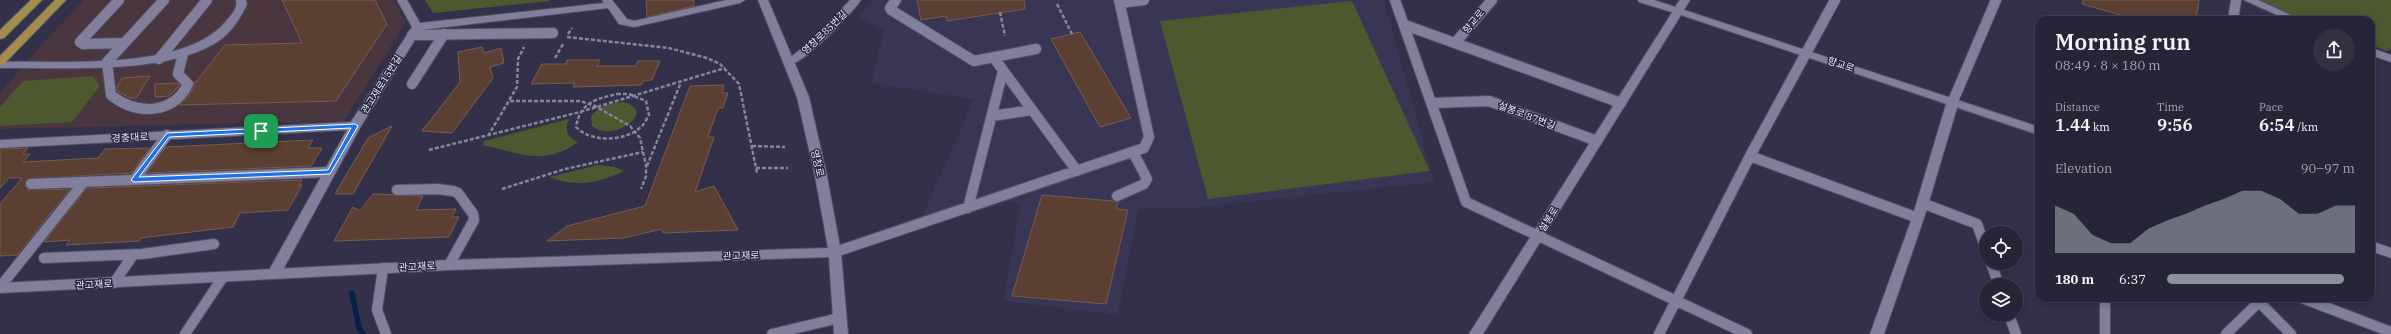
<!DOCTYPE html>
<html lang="en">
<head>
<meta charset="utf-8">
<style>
	:root { --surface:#262537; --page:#323142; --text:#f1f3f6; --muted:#a4a5ad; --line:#424252; --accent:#8c9099 }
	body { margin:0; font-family:"IBM Plex Serif","Noto Sans KR",serif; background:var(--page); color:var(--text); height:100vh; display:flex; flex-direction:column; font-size:15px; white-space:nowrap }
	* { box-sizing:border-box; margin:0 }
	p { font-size:13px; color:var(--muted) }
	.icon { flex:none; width:22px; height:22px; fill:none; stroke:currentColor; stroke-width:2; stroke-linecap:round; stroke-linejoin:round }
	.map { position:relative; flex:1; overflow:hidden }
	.details { position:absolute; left:2035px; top:16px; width:340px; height:286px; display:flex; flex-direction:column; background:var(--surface); border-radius:12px; box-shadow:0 2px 6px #0003,0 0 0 1px var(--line) }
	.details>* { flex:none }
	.controls { position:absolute; left:1979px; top:226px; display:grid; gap:8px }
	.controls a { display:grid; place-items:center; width:44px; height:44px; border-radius:50%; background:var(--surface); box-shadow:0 2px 6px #0003,0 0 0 1px var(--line); font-size:20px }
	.pin { position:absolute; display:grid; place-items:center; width:34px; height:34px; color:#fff; margin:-17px; border-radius:8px; box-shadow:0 2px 6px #0006 }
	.round { display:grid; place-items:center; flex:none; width:42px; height:42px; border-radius:21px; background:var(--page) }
	.headline { display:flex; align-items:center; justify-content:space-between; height:68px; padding:0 20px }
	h1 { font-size:22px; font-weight:600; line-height:30px }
	.figures { display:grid; grid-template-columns:repeat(3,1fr); gap:6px; height:68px; padding:4px 20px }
	.figures div { display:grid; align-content:center }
	.figures b { font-size:17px; font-weight:600 }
	.figures small { font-size:11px; font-weight:400 }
	.figures p { font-size:11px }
	.chart { height:112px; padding:8px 20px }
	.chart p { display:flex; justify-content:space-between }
	.chart svg { width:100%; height:72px; margin-top:4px; fill:var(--accent); opacity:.7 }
	ul { padding:0 20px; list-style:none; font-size:13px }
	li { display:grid; grid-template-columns:64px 48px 1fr; align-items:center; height:30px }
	li i { height:10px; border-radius:5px; background:var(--accent) }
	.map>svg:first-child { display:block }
</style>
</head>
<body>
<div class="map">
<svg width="2391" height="334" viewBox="0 0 2391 334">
	<rect width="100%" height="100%" fill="#333149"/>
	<path fill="#393655" d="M872,0H1384L1434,182L1189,208L1138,209L1118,315L1003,301L1021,203L1008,202L916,231L974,99L871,83L884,31L859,17Z"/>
	<path fill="#49363e" d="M84,0H394L406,22L344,121L0,129V94L24,64Z"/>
	<path fill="#4d582e" d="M425,0H550V1L433,13Z
		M2245,0H2391V49L2387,51L2371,45V20H2300Z
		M1352,1L1430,171L1208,199L1160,21Z
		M93,76L100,86L72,122L0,126V107L23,81Z
		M623,102C659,110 614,144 592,126L591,116C600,106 610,103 623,102Z
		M569,119C564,130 567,137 578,142C544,167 519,153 483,145L484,141Z
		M598,165L615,167L624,171C599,183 576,188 550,177Z"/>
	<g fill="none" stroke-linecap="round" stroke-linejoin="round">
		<path stroke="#05214b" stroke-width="5.5" d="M352,293L359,328L363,334"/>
	</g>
	<path fill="#5b3f33" stroke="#785b4e" d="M282,0H375L387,24L336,101L179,105L187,98L194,87V82H196L225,45L302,43Z
		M646,0H694V6L647,17Z
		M917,0H1024L1025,9L947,21L946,16L921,20Z
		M2083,0H2199L2196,20H2137L2082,4Z
		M1080,32L1131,118L1100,127L1051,39Z
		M482,47L484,53L501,48L504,63L490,67L493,78L452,133L422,131L460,82L458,52Z
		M567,60H600L597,66H636L638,61H660L652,80L643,81L641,85L573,87L575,83L531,84L542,64H566Z
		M150,76L136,98H130L117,91V86L122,78Z
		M177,83L180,85L169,96L155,97V84Z
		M724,85L722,93H728L723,108H718L708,137H714L695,192L714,186L738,230L663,233L662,229L624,238L547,241L567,226L645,206L690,86Z
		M392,126L353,194H335L368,138Z
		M313,140L308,148H322L311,166L147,173L166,147Z
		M28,148L23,154H30L23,162L98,158L105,149L150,148L131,173L27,179L25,185L28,190L70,189L17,255L0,256V204L22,178H9L0,188V149Z
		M302,180L299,185H302L288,210L240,213L233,227L141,238L139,241L66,245L70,240L44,242L87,188Z
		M373,194L423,196L416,210L456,209L452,217H459L449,237L334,241L353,207L360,211Z
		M1042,195L1113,201L1118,202L1116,209L1128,210L1106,304L1012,296Z"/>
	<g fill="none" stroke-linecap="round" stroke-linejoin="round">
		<defs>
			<path id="service" d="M119,0L80,42L83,44L124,43
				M164,0L107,62L111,95C136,115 173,115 188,84L178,74L183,54
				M896,0L890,8L891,10L974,61L1036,49
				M1395,0L1466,202L1747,334
				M1120,3L1144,0
				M2233,20L2236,0
				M1405,25L1621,103
				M412,35L553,33
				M1455,43L1492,0
				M994,58L1077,171
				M159,59L207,0
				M412,84L444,34
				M1953,101L1996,0
				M1432,103L1489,101L1597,141
				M992,116L1032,110
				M1750,156L1918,218
				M134,180L167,135
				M31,184L330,172
				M397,190L437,189L453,191L458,193L473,214L474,220L449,265
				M1117,196L1144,184L1147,179L1133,152
				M1922,203L1977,224L1986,249
				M968,208L1003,71
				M835,252L1144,148L1149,137L1119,0
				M44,258L142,254L214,244
				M1991,263L1999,285
				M383,268L377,310L386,334
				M114,283L133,255
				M0,287L84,182
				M2105,298V334
				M2302,298L2391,332
				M2259,302L2291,334
				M2009,315L2016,334
				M185,334L223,277
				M772,334L839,318
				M1659,334L1750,156L1835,0
				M2226,334L2259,302V298"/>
			<path id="minor" d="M236,0H246L247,4C240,20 228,37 212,45C157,75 63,67 0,68V62C61,60 185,72 226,21C231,16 238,8 236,0Z
				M397,0H407L420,23L604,3L602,0H612L627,19L634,21L726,0H745L740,3L634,27L619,24L608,8L421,30L361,126L279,277H269L267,274L347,130L0,148V140L351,122L412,27Z
				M850,0H861C852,13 800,69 786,65L785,63L786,61L813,39Z
				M1638,0H1654L1675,7L1680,0H1690L1682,13L1678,14L1639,2Z
				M2244,0H2258L2302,20H2288Z
				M2371,48L2391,55V62L2371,55Z
				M1953,97L1959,101L1924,218L1884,334H1870L1912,218L1947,101Z"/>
			<path id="tertiary" d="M758,0H768L809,97L827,176L841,252L848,334H834L829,257L449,270L0,293V283L449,260L828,248L815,176L797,97Z
				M1678,8L2039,127V135L1681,15L1483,334H1469L1673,11Z
				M2371,241L2391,248V258L2371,251Z"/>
			<path id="primary" d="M31,0H42L4,38L0,39V30Z
				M55,0H66L4,64L0,65V56Z"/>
		</defs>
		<use href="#service" stroke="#514f64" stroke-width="12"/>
		<use href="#minor" stroke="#514f64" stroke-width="2"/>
		<use href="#tertiary" stroke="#514f64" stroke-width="2"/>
		<use href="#primary" stroke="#514f64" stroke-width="2"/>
		<path stroke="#87859a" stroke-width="2.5" stroke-dasharray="4 2" stroke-linecap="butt" d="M1057,4L1072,34
			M1000,12L1005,36
			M568,34L572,28
			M567,37L669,48L707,58L720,64L739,84L757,173
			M555,58L563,44
			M617,94H629L646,101L649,115C647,118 645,123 642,126C626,142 591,143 576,127C580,103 595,99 617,94Z
			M510,101H580L595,106L630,126L640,138L646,165V176L641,189
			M488,136L517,87L518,59L524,47
			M752,146L785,147
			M429,150L580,112L725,68
			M647,166L681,82
			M756,168H788
			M502,189L565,169L643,152"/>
		<use href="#service" stroke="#817f9c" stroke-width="10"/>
		<use href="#minor" fill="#817f9c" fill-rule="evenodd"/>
		<use href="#tertiary" fill="#817f9c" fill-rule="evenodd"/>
		<use href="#primary" fill="#a28d4c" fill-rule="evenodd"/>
	</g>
	<path fill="#1a73e8" stroke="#fff" fill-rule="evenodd" d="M355,124L358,126L330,174L134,182L131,180L167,133ZM351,128L328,170L139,177L169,137Z"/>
	<g text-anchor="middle" stroke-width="3" stroke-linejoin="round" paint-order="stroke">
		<g font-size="10" fill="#ebeafa" stroke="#29273f">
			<text transform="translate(1473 21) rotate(-50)" y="4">향교로</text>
			<text transform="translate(824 32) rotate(-44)" y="4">영창로85번길</text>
			<text transform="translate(1841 64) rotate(18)" y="4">향교로</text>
			<text transform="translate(381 84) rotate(-58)" y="4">관고재로15번길</text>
			<text transform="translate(1527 115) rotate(21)" y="4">설봉로 87번길</text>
			<text transform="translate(130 137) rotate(-3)" y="4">경충대로</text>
			<text transform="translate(818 163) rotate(77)" y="4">영창로</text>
			<text transform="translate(1548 219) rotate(-58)" y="4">설봉로</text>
			<text transform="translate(741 255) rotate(-2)" y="4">관고재로</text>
			<text transform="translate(417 266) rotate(-3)" y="4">관고재로</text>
			<text transform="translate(94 284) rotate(-3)" y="4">관고재로</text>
		</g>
	</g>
</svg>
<div class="controls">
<a><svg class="icon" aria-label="locate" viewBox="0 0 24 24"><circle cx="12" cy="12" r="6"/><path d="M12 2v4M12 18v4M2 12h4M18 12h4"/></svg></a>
<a><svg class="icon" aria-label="layers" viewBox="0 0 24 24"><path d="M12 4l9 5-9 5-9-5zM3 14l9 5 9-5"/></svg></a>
</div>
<div class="pin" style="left:261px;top:131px;background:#1e9e55"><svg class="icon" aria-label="arrive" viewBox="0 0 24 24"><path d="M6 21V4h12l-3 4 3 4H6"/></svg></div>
<section class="details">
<div class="headline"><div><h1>Morning run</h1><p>08:49 · 8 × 180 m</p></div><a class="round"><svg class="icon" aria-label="share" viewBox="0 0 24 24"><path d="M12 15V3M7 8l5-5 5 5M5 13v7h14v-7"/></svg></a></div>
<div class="figures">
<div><p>Distance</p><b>1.44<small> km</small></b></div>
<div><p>Time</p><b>9:56</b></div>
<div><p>Pace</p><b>6:54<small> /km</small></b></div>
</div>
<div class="chart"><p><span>Elevation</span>90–97 m</p>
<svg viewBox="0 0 160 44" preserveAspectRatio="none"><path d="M0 44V15L10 20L20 33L30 38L40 38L50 29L60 24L70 20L80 15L90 11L100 6L110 6L120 11L130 20L140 20L150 15L160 15V44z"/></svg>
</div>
<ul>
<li><b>180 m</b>6:37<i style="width:94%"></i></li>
</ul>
</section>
</div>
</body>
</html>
